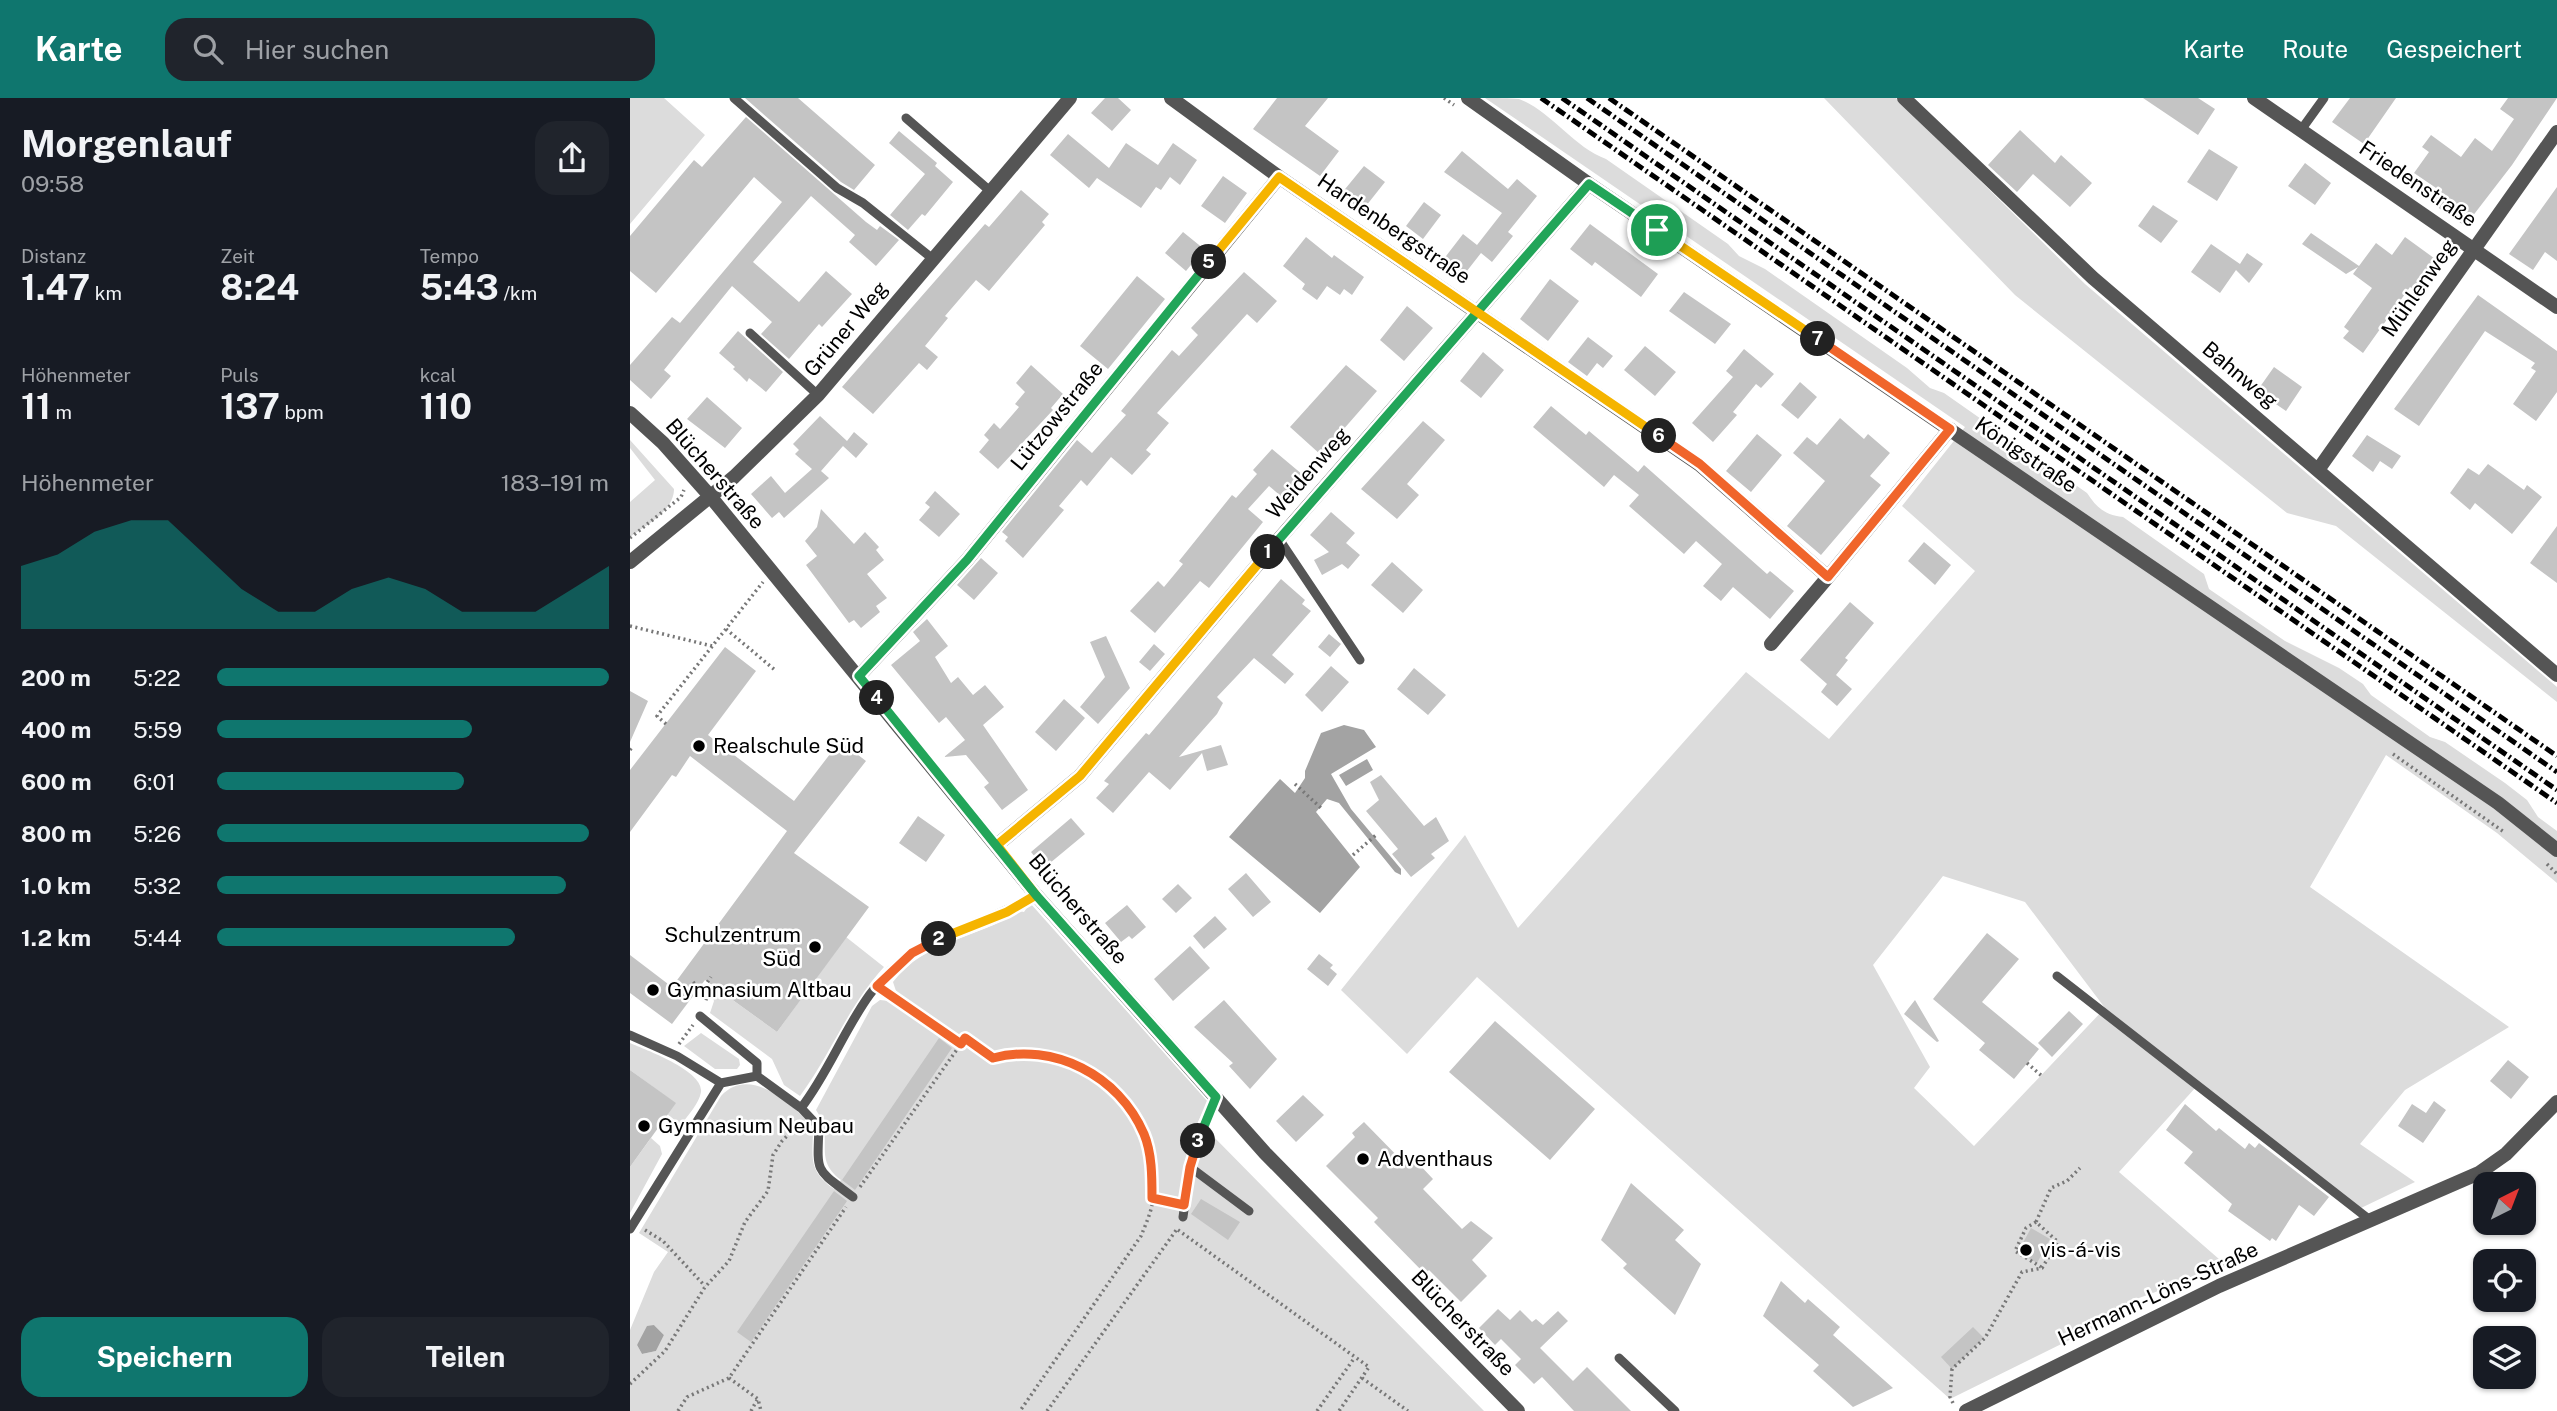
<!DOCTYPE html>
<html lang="de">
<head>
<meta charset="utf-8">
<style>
	:root { --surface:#171b24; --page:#20242c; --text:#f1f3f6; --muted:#9ea1a6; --accent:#0f766e }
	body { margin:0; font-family:"Public Sans",sans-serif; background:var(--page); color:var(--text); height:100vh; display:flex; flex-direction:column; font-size:26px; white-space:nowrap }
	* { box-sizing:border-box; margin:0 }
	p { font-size:23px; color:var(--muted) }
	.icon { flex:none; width:38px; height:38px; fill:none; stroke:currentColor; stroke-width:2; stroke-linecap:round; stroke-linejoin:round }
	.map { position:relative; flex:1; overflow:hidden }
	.side { display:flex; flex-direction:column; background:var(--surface); width:630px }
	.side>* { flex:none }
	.needle { width:46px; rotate:42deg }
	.fabs { position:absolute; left:1843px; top:1074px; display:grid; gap:14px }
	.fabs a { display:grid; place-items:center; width:63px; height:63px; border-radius:14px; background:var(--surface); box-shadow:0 2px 5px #0004; font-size:35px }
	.pin { position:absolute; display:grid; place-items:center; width:60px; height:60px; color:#fff; margin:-30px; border:4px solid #fff; border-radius:50%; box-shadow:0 2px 7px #0007 }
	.km { position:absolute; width:35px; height:35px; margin:-18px; border-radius:50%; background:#222; color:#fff; font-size:19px; line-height:35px; text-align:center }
	.round { display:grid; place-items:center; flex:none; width:74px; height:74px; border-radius:21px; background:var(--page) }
	.head { display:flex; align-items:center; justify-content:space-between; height:119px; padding:0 21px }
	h1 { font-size:38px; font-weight:700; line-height:52px }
	.stats { display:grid; grid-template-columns:repeat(3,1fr); gap:10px; height:119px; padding:7px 21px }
	.stats div { display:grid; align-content:center }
	.stats b { font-size:35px; font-weight:700 }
	.stats small { font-size:19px; font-weight:400 }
	.stats p { font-size:19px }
	.chart { height:196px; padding:14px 21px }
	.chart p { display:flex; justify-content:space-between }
	.chart svg { width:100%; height:126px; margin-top:7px; fill:var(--accent); opacity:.7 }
	.button { display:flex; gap:14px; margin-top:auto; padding:14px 21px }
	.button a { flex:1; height:80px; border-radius:21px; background:var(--accent); color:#fff; font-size:28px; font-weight:700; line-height:80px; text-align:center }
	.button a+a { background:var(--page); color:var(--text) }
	ul { padding:0 21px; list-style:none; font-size:23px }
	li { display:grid; grid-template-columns:112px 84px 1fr; align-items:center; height:52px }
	li i { height:18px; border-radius:9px; background:var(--accent) }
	header { display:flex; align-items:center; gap:42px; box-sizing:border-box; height:98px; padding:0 35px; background:var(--accent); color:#fff }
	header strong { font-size:33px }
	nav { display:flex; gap:38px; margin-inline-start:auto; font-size:24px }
	.search { width:490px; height:63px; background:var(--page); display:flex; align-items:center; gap:18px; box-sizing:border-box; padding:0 24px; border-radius:21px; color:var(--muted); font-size:26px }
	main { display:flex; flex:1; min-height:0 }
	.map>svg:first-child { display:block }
</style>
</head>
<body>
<header>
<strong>Karte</strong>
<div class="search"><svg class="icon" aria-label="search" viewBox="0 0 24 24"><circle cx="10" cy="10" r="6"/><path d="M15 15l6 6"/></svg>Hier suchen</div>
<nav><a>Karte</a><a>Route</a><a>Gespeichert</a></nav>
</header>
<main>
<section class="side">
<div class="head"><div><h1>Morgenlauf</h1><p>09:58</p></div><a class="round"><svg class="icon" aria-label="share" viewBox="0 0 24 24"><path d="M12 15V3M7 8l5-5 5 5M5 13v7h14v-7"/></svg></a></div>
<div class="stats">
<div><p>Distanz</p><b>1.47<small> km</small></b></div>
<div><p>Zeit</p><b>8:24</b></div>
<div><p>Tempo</p><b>5:43<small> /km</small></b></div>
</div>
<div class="stats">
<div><p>Höhenmeter</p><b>11<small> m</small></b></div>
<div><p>Puls</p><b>137<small> bpm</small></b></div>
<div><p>kcal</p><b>110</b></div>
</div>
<div class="chart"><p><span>Höhenmeter</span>183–191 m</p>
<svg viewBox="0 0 160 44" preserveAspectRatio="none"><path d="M0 44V22L10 18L20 10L30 6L40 6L50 18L60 30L70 38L80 38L90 30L100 26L110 30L120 38L130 38L140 38L150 30L160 22V44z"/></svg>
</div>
<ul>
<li><b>200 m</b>5:22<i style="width:100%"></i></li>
<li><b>400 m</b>5:59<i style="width:65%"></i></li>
<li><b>600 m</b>6:01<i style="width:63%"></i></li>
<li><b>800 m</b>5:26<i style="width:95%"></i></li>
<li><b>1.0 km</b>5:32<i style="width:89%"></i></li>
<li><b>1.2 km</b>5:44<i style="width:76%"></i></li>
</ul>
<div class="button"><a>Speichern</a><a>Teilen</a></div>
</section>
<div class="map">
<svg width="1927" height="1313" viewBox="0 0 1927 1313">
	<rect width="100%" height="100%" fill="#fff"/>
	<path fill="#dcdcdc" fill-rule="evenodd" d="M0,0H34L75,37L0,126Z
		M855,0C865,0 880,0 889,1C920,12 943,49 976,61L1098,146L1109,158L1135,171L1277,270L1300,290L1314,295L1457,395C1467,410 1475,417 1493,419L1574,476L1579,491L1655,543L1709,570L1733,586L1741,597L1800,639L1815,644L1875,685L1897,702L1908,719L1927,733V785L1867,735L1756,657L1680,789L1879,929L1775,992L1730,1046L1785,1084L1731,1110L1566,989L1489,1074L1597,1168L1509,1200L1478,1223L1320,1301L847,879L777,956L711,892L835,737L888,830L1116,574L1199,641L1345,473L1272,408L1335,329ZM1313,778L1395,804L1475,910L1344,1048L1284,990L1300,969L1243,867Z
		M1194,0H1266L1455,186L1927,589V604L1706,428L1657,415L1385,197Z
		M0,342L44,391C44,413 16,427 0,439V404L25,382L0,350Z
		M400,805L578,1004L566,1028L580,1035L854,1313H0V1232L24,1174L38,1154L9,1135L91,998C120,966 163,1007 183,1029C183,1059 177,1072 204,1091L211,1082C181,1060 206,1040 186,1012L242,908L250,902L259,903L309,938L314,930L266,893L263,884C295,841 348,841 389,813L394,814ZM24,1227L34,1237L26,1253L12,1256L7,1247Z
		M216,839L254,869C218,908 201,956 170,998L154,987L142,961L80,915L84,903L81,895L86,890L147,934Z
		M71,935L109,961L110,967L107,971H85L54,948Z
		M0,945C16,952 74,973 71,994C69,1006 58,1017 51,1027L37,1016L45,1005L0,972Z
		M21,1040L30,1048L32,1056L0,1115V1069Z"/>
	<path fill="#a3a3a3" d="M714,627L734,632L746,649L701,676L721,711L771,771V777L765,774L709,705L697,701L686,714L730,769L690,815L599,739L650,681L665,695L675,680V673L691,635Z
		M737,661L743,672L716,688L709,677Z
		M24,1227L34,1237L26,1253L12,1256L7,1247L17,1228Z"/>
	<path fill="#c4c4c4" d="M115,0H168L245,67L224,92L211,84Z
		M475,0H488L501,12L482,33L461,15Z
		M647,0H698L675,28L709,53L690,78L623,31Z
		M1513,0H1568L1585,11L1568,37Z
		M1720,0H1766L1734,46L1702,24Z
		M1878,0H1927L1882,67L1835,128L1800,104L1809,92L1784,75L1799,54L1792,49L1801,37L1831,59L1845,40L1862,53L1884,21L1870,11Z
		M116,19L236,124L247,132L250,128L269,142L246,168L219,144L225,137L181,98L123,164L169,204L196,173L222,196L192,229L189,226L159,261L131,236L142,224L102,188L34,272L41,278L21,301L0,282V267L42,219L50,225L152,104L124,79L26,195L0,173V138L64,62L72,69Z
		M1390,32L1425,65L1431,57L1462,85L1440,109L1403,76L1387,94L1358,67Z
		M269,33L307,65L305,68L323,84L295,118L292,116L278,132L260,117L295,76L259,45Z
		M438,36L479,70L496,45L528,67L543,45L567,62L550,87L540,79L531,92L526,89L511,110L467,80L459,90L420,57Z
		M1579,51L1608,69L1587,103L1557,84Z
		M832,53L878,91L887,81L907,98L878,134L883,138L862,164L851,155L833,178L813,162L833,136L847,147L872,115L814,74Z
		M1675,65L1701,85L1685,107L1658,88Z
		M734,68L755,84L732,113L711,96Z
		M593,78L617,95L595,125L571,108Z
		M1927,89V163L1915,154L1903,172L1879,156Z
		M391,92L419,116L412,124L415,127L359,193L346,182L315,218L318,220L295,248L308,259L297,272L289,265L243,316L212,289L355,126L359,129Z
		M794,104L811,117L793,141L776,128Z
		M1523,107L1548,123L1531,145L1508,128Z
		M960,126L1028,176L1011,199L965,164L962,168L940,151Z
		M553,134L574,151L556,173L535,155Z
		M1681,135L1729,168L1746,145L1762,157L1775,139L1808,163L1786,193L1780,189L1733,255L1713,240L1719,233L1714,229L1742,190L1723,176L1728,169L1716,176L1672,146Z
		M676,139L702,160L704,157L734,179L722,197L714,191L710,197L697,188L687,202L672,191L675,186L653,168Z
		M1581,146L1610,166L1617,155L1633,166L1619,185L1606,172L1590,195L1561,174Z
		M614,174L647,203L627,225L617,216L527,315L539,325L516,352L521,356L502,377L481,359L457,388L451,382L429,408L434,412L393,460L375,443L378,439L372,434L447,342L462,355L496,317L491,313L542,252L549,258L568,237L561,230Z
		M507,178L535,201L478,271L450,248Z
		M920,181L949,203L918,243L890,221Z
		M1054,194L1101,226L1085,246L1039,213Z
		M1848,197L1927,253V294L1906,323L1883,306L1906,273L1901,270L1905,265L1855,233L1789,328L1764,311Z
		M777,208L803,230L774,263L750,242Z
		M108,233L153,274L136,294L119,280L117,284L110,277L103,271L105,269L89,255Z
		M958,239L983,258L973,270L967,265L957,278L938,264Z
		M1015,248L1046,274L1025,298L994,272Z
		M1114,251L1144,276L1131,290L1126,286L1103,314L1107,317L1083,344L1062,325L1103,279L1096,273Z
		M853,254L874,272L851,300L830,283Z
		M401,267L433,296L421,310L423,312L368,371L349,354L359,342L354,337L364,325L370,331L389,309L385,306L395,294L386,285Z
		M716,267L747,293L691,357L660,329Z
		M1644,269L1672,289L1656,313L1627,293Z
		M1170,284L1187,299L1168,321L1151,307Z
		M77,299L112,330L95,350L57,321Z
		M921,308L956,337L959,333L1008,374L1014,367L1137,476L1140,473L1164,493L1140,521L1103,489L1091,503L1073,488L1092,466L1066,443L1054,456L999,408L1009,397L984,377L974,389L903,329Z
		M190,318L217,343L224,334L238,346L226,360L213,348L191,373L199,380L154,420L149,414L142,420L121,396L141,378L155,395L182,371L165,356L169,352L163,346Z
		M1210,320L1234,341L1238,336L1260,355L1240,378L1251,387L1191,457L1157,428L1195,383L1163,355L1177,339L1187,347Z
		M793,323L815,342L777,386L789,397L767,421L731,391Z
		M1127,336L1152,357L1121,394L1096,373Z
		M1737,337L1771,358L1762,371L1750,363L1743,374L1722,358Z
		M642,351L673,377L653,400L639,388L618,411L633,424L579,490L570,483L525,535L500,513L528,483L534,489L553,466L549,463L602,397L606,400L627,376L623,372Z
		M1858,366L1894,392L1897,387L1912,399L1882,436L1845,405L1840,412L1820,395L1838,370L1849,377Z
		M305,393L330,416L309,439L289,422L300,409L295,405Z
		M191,411L224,446L235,434L249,449L246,452L254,462L237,476L257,500L246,508L250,514L231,530L224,522L219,525L176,467L187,458L175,443L187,429Z
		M701,414L725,435L716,445L730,457L718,471L712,466L692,477L684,462L699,454L680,437Z
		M1927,428V485L1900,465Z
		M1294,444L1321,467L1305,487L1278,463Z
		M351,460L368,475L344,502L327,487Z
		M762,464L793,492L773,515L741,487Z
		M651,481L675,502L672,506L681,513L642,557L664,576L655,586L624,560L587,599L593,605L587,616L549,659L591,647L598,667L577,673L572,655L540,692L519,674L483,715L466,700L479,686L474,683L516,635L519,637Z
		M1220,504L1244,525L1215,560L1218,562L1206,577L1222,591L1207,608L1191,594L1197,586L1170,562Z
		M297,521L318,548L305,559L321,585L328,579L343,597L355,587L374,609L353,627L398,692L372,712L354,689L359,685L336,657L314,659L335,642L316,619L309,625L261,567L290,543L283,534Z
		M699,536L711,546L700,559L688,549Z
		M476,538L500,590L468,626L450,609L475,579L460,544Z
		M524,546L535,556L520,573L509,564Z
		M95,549L126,573L78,637L164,703L210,643L236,663L164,755L239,809L147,934L75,882L42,926L0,895V857L42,889L157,733L60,658L46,679L42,677L0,734V672Z
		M701,568L719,584L692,614L675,597Z
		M784,570L816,597L798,617L767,591Z
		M0,593L18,603L0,644Z
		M434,601L455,620L426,653L405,634Z
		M751,677L794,728L806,719L819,743L801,756L805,760L781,779L762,756L768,751L736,713L749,702L740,684Z
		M288,718L315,737L296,764L269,745Z
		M441,720L455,736L414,770L401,754Z
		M616,775L641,804L623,819L598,791Z
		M548,786L562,800L546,815L532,801Z
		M497,807L516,829L502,841L499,838L491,844L475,825Z
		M585,818L597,831L574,851L563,838Z
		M1357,835L1389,861L1352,904L1409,951L1384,981L1349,952L1355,945L1303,901Z
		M560,848L580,870L543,903L524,881Z
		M689,856L703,867L700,870L707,876L698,888L677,871Z
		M594,902L647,961L620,991L599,968L603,965L564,929Z
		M1285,902L1309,943L1307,944L1274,916Z
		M1439,913L1453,926L1422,959L1408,945Z
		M865,923L965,1011L920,1062L819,974Z
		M309,940L322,950L225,1092L212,1082Z
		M1878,962L1899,979L1881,1001L1860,983Z
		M0,972L46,1005L0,1069Z
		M673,997L694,1017L666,1044L646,1023Z
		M1804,1003L1816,1012L1793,1045L1768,1028L1782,1006L1796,1015Z
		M1555,1006L1586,1033L1589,1030L1615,1051L1619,1045L1625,1050L1629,1045L1699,1099L1684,1118L1669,1107L1646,1143L1642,1140L1640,1143L1598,1113L1602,1106L1554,1065L1563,1054L1536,1032Z
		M734,1024L779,1070L786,1063L803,1081L793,1091L832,1131L841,1123L863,1140L842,1162L857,1178L831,1204L799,1172L795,1176L744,1124L748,1120L696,1068L725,1039L722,1035Z
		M1001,1085L1054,1132L1045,1142L1071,1166L1045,1217L993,1170L997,1166L971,1142Z
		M204,1093L217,1103L121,1244L107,1234Z
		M571,1101L610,1124L598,1142L561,1116Z
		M1401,1130L1420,1141L1407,1165L1388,1154Z
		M1151,1183L1175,1205L1178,1201L1210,1229L1203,1237L1263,1290L1223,1309L1183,1273L1189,1267L1133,1218Z
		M868,1211L880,1222L890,1212L902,1224L906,1221L913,1227L928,1213L938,1223L910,1250L943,1283L957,1269L1001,1313H944L912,1279L904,1286L885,1267L891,1261L871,1241L865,1247L849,1230Z
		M1343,1229L1354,1240L1322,1271L1311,1259Z"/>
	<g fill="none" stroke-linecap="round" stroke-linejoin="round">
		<path stroke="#777" stroke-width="3.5" stroke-dasharray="2 3.5" stroke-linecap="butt" d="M814,0L824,7
			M0,440L51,399L54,392
			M0,528L82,548
			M96,531L145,572
			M36,626L27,618L133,484
			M0,652L2,649
			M1763,656L1874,734
			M665,686L691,710
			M723,757L746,737
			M1917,766L1927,776
			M63,884L77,899L75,905
			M71,893L81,879
			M258,895L331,946
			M49,946L63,927
			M1397,965L1413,979
			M230,1089L335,940L363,960C391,952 425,954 452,967C497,989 532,1057 522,1107C520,1117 515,1128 511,1138L390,1313
			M522,1100L544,1105
			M1406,1124L1396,1130L1385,1153L1411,1169
			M15,1132L33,1143L75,1188
			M548,1132L739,1269L709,1313
			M99,1280L128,1301L131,1313
			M732,1280L778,1313
			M0,1286L35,1253L75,1189L99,1163L115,1124L138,1093L143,1057L152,1043L169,1026
			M1323,1305L1320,1299L1322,1271L1355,1240L1392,1174L1412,1170L1428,1144L1406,1124L1421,1090L1437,1083L1450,1070
			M48,1313L57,1299L99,1280L216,1109
			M121,1313L127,1302
			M417,1313L547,1131
			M687,1313L725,1259"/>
		<path stroke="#555" stroke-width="9" d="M104,0L207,90L233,105L303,161
			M276,20L360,93
			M1671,32L1694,0
			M120,235L188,297
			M649,441L730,562
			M1427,878L1740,1122
			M70,918L127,965V978
			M0,937L47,958L91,985L127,978L171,1010L189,1029C187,1077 185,1070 223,1099
			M171,1010C210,960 227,889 284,854C322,830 367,820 406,797
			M560,1069L619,1113
			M553,1119L560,1069L586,999
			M0,1131L91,985
			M989,1260L1045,1313"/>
		<path stroke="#555" stroke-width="14" d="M541,0L649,79L1070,367L1198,479L1320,331
			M838,0L959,86L1868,705L1927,752
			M1274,0L1463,180L1927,577
			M1624,0L1927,209
			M0,315L33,345L80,398L406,797L635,1055L888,1313
			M1688,372L1927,34
			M0,464L104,379L188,297L440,0
			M1141,546L1198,479
			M229,578L337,462L649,79
			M367,747L450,678L649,441L959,86
			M1336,1313L1589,1188L1849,1075L1876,1056L1927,1004"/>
		<path stroke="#000" stroke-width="5" stroke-dasharray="10 3.5 2 3.5" stroke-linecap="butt" d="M911,0L1927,705
			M932,0L1927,692
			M957,0L1927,674
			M979,0L1927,658"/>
	</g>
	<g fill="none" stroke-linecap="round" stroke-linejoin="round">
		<defs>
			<path id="split-1" d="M638,454L959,86L1027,132"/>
			<path id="split-2" d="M309,841L377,814L406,797L367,747L450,678L638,454"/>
			<path id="split-3" d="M309,841L282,855L247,888L331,946L335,940L363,960C423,944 489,977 514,1036C522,1055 522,1079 522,1100L554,1107L560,1069L568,1043"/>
			<path id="split-4" d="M247,600L406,797L586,999L568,1043"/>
			<path id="split-5" d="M247,600L229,578L337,462L579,164"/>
			<path id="split-6" d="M579,164L649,79L1029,338"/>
			<path id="split-7" d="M1029,338L1070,366L1198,479L1320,331L1188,241"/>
			<path id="split-8" d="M1027,132L1188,241"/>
		</defs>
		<use href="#split-1" stroke="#fff" stroke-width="14"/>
		<use href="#split-2" stroke="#fff" stroke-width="14"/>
		<use href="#split-3" stroke="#fff" stroke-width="14"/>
		<use href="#split-4" stroke="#fff" stroke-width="14"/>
		<use href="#split-5" stroke="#fff" stroke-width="14"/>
		<use href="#split-6" stroke="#fff" stroke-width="14"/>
		<use href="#split-7" stroke="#fff" stroke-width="14"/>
		<use href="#split-8" stroke="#fff" stroke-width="14"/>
		<use href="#split-1" stroke="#22a559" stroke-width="9"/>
		<use href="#split-2" stroke="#f5b400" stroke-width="9"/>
		<use href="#split-3" stroke="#f0652b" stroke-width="9"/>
		<use href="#split-4" stroke="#22a559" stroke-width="9"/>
		<use href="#split-5" stroke="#22a559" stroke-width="9"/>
		<use href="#split-6" stroke="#f5b400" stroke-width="9"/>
		<use href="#split-7" stroke="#f0652b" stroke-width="9"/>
		<use href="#split-8" stroke="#f5b400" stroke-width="9"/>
	</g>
	<g fill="#000" stroke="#fff" stroke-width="2.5">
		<circle cx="69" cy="648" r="7"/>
		<circle cx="185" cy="849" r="7"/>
		<circle cx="23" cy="892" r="7"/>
		<circle cx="14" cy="1028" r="7"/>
		<circle cx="733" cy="1061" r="7"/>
		<circle cx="1396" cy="1152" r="7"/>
	</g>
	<g text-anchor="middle" stroke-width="5" stroke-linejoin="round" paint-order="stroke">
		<g font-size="21" fill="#000" stroke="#fff">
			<text transform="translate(1788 86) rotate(34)" y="7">Friedenstraße</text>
			<text transform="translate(764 131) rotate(34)" y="7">Hardenbergstraße</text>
			<text transform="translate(1789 190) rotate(-55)" y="7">Mühlenweg</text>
			<text transform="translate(216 231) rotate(-50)" y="7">Grüner Weg</text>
			<text transform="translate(1610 277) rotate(40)" y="7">Bahnweg</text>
			<text transform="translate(427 318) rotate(-51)" y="7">Lützowstraße</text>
			<text transform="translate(1396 357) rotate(34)" y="7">Königstraße</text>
			<text transform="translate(678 375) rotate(-49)" y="7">Weidenweg</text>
			<text transform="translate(85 376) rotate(49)" y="7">Blücherstraße</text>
			<text transform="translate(448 811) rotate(49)" y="7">Blücherstraße</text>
			<text transform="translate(1528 1196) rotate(-25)" y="7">Hermann-Löns-Straße</text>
			<text transform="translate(833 1225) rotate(46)" y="7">Blücherstraße</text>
		</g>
		<g font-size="21" fill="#000" stroke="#fff" text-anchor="start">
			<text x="83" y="655">Realschule Süd</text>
			<text x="171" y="844" text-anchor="end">Schulzentrum<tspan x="171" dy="24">Süd</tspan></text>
			<text x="37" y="899">Gymnasium Altbau</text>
			<text x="28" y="1035">Gymnasium Neubau</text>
			<text x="747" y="1068">Adventhaus</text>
			<text x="1410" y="1159">vis-á-vis</text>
		</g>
	</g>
</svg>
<div class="fabs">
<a><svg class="needle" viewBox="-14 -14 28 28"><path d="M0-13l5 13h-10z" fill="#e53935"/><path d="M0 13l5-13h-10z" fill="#9ea1a6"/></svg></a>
<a><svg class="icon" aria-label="locate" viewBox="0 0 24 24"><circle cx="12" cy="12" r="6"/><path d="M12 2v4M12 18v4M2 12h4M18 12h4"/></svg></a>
<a><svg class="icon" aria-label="layers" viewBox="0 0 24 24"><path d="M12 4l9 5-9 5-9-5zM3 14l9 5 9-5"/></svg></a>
</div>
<div class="pin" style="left:1027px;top:132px;background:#1e9e55"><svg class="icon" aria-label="arrive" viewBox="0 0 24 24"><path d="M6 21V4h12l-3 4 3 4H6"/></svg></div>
<b class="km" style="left:638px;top:454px">1</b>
<b class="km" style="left:309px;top:841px">2</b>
<b class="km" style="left:568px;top:1043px">3</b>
<b class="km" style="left:247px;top:600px">4</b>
<b class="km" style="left:579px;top:164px">5</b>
<b class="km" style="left:1029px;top:338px">6</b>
<b class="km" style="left:1188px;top:241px">7</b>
</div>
</main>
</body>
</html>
